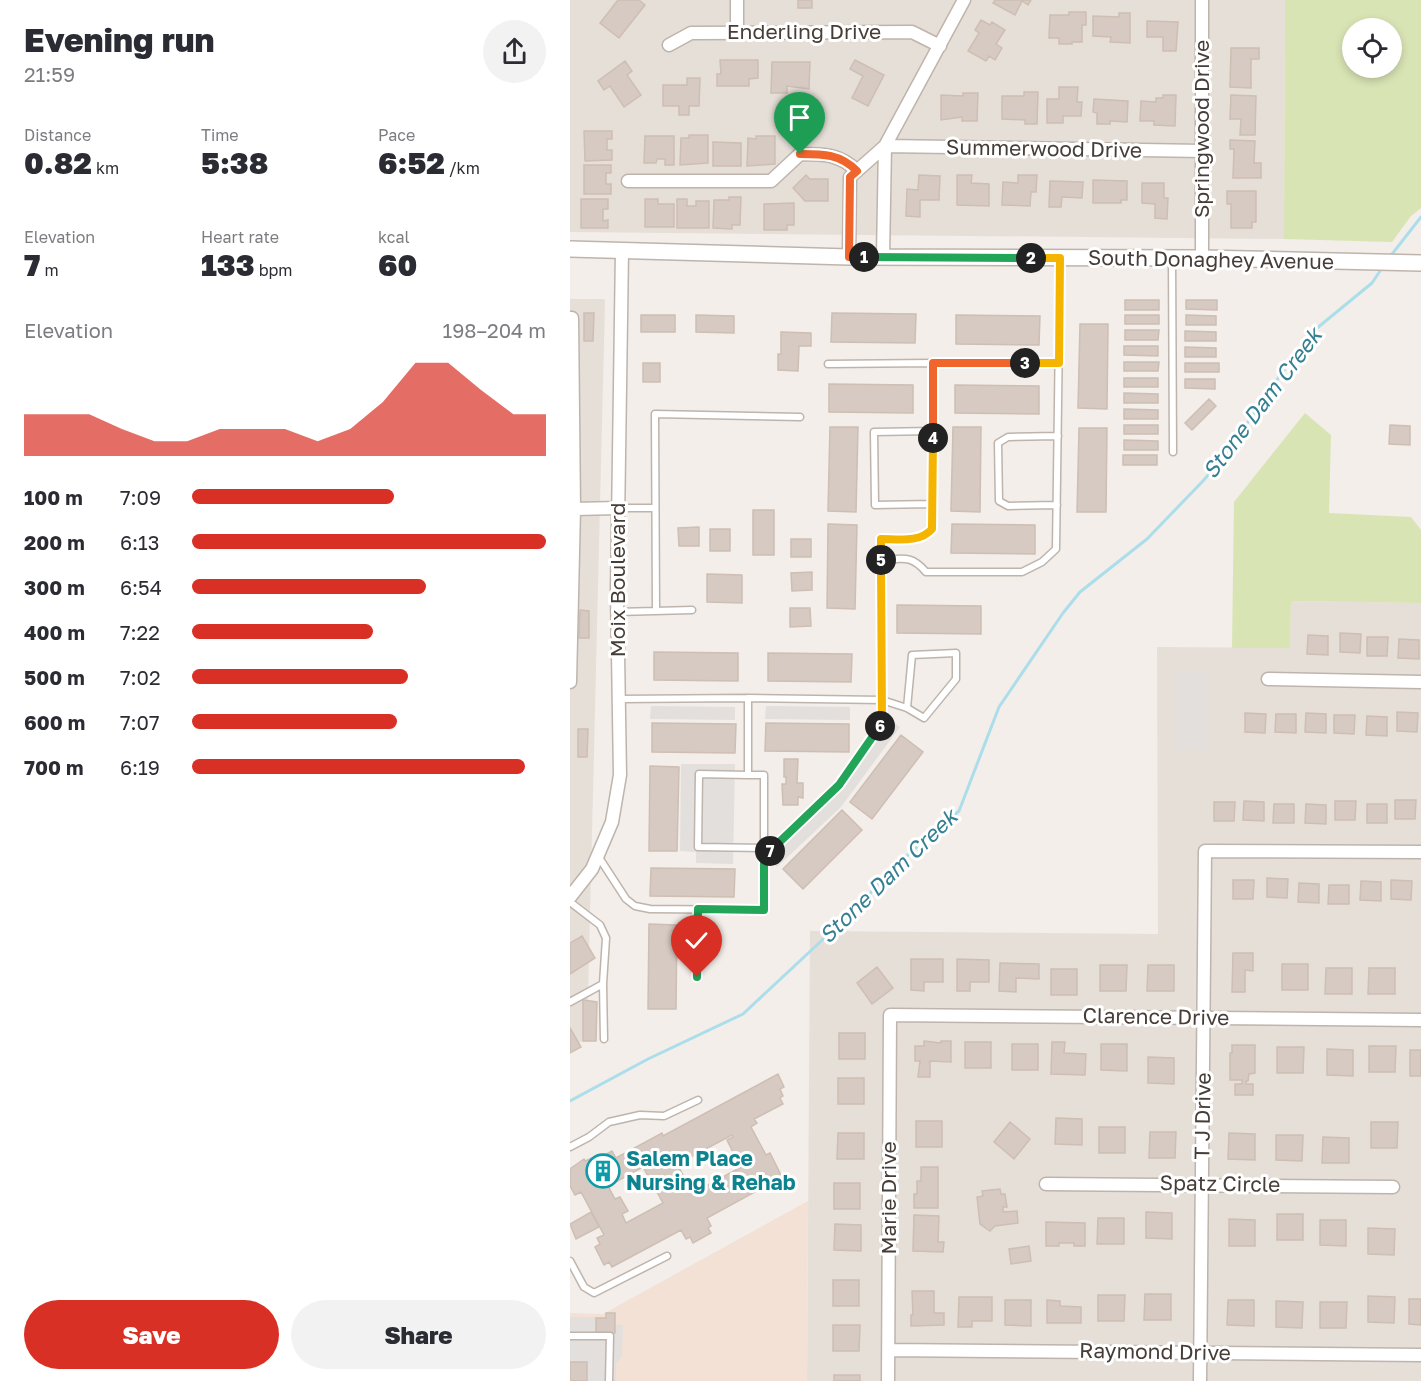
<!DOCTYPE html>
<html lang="en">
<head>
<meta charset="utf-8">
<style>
	:root { --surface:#fff; --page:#f2f2f3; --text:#2b2b33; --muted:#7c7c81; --accent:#d93025 }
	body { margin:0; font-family:"Golos Text",sans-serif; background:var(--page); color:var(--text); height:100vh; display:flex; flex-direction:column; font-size:22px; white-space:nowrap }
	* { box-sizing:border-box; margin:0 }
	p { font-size:20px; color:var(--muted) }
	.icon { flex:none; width:33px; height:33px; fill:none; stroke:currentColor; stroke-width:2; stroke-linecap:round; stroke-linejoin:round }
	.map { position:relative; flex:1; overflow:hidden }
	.details { display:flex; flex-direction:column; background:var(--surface); width:570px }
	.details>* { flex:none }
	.buttons { position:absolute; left:772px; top:18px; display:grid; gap:12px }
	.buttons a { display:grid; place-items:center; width:60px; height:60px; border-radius:50%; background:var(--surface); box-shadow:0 3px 9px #0003; font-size:30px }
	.pin { position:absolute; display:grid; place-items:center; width:51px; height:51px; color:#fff; margin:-62px -26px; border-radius:50% 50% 50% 0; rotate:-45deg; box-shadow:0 0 6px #0007 }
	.pin .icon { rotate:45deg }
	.km { position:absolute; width:30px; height:30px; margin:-15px; border-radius:50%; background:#222; color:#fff; font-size:16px; line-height:30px; text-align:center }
	.round { display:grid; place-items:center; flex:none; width:63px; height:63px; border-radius:32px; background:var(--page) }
	.head { display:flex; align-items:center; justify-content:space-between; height:102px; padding:0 24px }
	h1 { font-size:33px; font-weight:800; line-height:45px }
	.metrics { display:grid; grid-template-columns:repeat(3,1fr); gap:9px; height:102px; padding:6px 24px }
	.metrics div { display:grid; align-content:center }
	.metrics b { font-size:30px; font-weight:800 }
	.metrics small { font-size:16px; font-weight:400 }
	.metrics p { font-size:16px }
	.chart { height:168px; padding:12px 24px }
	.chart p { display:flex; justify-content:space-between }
	.chart svg { width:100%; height:108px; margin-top:6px; fill:var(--accent); opacity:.7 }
	.cta { display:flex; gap:12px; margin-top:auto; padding:12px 24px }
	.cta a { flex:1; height:69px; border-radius:36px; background:var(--accent); color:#fff; font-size:24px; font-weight:800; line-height:69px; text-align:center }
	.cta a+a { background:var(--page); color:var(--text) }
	ul { padding:0 24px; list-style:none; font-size:20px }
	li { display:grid; grid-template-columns:96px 72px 1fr; align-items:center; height:45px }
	li i { height:15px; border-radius:8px; background:var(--accent) }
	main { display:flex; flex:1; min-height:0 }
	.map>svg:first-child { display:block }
</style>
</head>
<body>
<main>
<section class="details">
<div class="head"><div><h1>Evening run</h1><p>21:59</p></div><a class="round"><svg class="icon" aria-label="share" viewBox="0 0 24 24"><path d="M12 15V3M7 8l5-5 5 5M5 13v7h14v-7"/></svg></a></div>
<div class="metrics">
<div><p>Distance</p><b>0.82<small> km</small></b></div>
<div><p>Time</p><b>5:38</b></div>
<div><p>Pace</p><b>6:52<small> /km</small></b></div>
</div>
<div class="metrics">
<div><p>Elevation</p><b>7<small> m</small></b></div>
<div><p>Heart rate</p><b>133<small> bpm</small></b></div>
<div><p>kcal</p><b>60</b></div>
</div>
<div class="chart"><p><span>Elevation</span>198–204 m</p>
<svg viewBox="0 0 160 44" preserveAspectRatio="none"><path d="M0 44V27L10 27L20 27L30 33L40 38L50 38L60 33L70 33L80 33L90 38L100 33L110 22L120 6L130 6L140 17L150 27L160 27V44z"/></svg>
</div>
<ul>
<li><b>100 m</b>7:09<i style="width:57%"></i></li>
<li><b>200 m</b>6:13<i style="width:100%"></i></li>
<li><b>300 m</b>6:54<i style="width:66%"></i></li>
<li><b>400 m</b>7:22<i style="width:51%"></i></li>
<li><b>500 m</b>7:02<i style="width:61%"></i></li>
<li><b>600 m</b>7:07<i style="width:58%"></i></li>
<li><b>700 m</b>6:19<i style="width:94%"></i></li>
</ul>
<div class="cta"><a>Save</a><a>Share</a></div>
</section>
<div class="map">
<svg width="851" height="1381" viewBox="0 0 851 1381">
	<rect width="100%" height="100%" fill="#f3eee9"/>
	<path fill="#e6dfd8" d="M0,0H715L714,239L0,232Z
		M0,299H33L35,300L17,1038L0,1048Z
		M721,601L851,603V1381H237L240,931L588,934L587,647L720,648Z"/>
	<path fill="#f3e1d6" d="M238,1201L237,1381H0V1313L33,1314Z"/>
	<path fill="#d9e4b5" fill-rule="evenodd" d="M715,0H851V208L841,216L822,242L714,239ZM822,28V68H783V28Z
		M735,413L761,435L759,513L841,517L851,530V603L721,601L720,648H662L664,502Z"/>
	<path fill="#e2dfdd" d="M637,672L638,749H607L606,673Z
		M81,706L165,707V720L80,719Z
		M196,706L280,707V720L195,719Z
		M322,721L330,727L271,807L207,867L200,859L263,799Z
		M111,764H165L163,864L126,863V852L110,851Z
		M0,1317H28V1325H53L52,1356L46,1364V1381H17V1362H0Z"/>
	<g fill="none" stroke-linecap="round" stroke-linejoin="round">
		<path stroke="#abdeea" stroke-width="3" d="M819,258L851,217
			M0,1101L78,1059L173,1014L293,902L317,873L389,811L429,707L493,613L510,592L577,539L632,482L657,454L696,395L741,333L802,283L812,268"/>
	</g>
	<path fill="#d7cac2" stroke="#cebeb3" stroke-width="1.5" fill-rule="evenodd" d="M48,0H69L75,5L49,38L30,23Z
		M228,0H242V8H228Z
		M425,0H461L458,5L452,1L445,15L423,3Z
		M499,12H516V25H512V42H502V44H489V38H479L480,15H499Z
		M549,13H560V43L540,42L541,37L523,36V16L549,17Z
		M411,20L420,25L422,22L435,30L426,44L432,48L425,60L419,56L416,61L398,51L409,33L405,30Z
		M577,21L608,22L606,51H593V37H577Z
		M661,48H689V59H681V88L660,87Z
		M150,60H188V78L179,79V86H147V74H151Z
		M285,60L314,75L298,106L282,98L293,76L280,69Z
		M55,61L62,71L57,75L71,95L54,107L40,86L34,90L28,81Z
		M202,62H240L239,89L217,86V93H201Z
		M117,78H130L129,106H119V115H109V106H93V85H117Z
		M489,87H508L507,102H512L511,116H493V123H477V99H489Z
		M454,92H468L467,124H455V120L432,119V96H454Z
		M393,93H408L407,121H392V117L371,120V95L393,96Z
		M593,95H606L605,126L584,125V121H570L571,101L586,102V98H593Z
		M661,95L686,96L685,135H670L671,119H660Z
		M524,99L558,101L557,122L540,121V124H527V113L523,112Z
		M14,131H42V139H37V150H42V160L15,161Z
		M119,135H138V163L110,165L111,138H119Z
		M75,136H104V165H95V159H87L86,163H74Z
		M186,136H205V164L177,166L178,138L186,139Z
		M660,140L685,141L684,163H691V178H663L664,149H660Z
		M143,142L171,143V166H143Z
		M14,165H41V173H36V184H41V194H14Z
		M236,175L240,179H258V201H235L223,188Z
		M349,175L370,176L369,200H350V217L336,216L337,189L348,190Z
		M387,175H402L401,183L419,184V206L387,205Z
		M448,175H467L466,192H461L460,206L432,205L433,182L448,183Z
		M523,180L557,181V200H551V203H523Z
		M480,181L513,182L512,198L492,197L491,207H479Z
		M572,183H594V198H598L597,219L585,218V204L572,203Z
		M657,191H686V222H682V228H661V204H657Z
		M159,197H171L170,225H162V229L143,228L144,200H159Z
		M11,199H38V209H33V221L38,220V228H11Z
		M75,199H88V204H104V227H75Z
		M107,199H117V206H126V201H139V228H107Z
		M224,203V225H217V230H194V204Z
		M555,300H589V310H555Z
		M616,300H647V310L616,309Z
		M14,313H24L23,341H14Z
		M262,313L346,314L345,343L261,342Z
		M71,315H105V332H71Z
		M126,315L164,316V333L126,332Z
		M386,315L470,316L469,345L386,344Z
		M555,315H589V324H555Z
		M616,315L646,316V325H616Z
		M510,324H538L537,409L508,408Z
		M555,330H589L588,340H555Z
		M615,331L646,332V341H615Z
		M211,332L241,333V346H229L228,371L208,370V354H211Z
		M554,346H588V356L554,355Z
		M615,347L646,348V357H615Z
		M554,362H589L588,371H554Z
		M73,363H90V382H73Z
		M615,363H649V372H615Z
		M554,378H588V387H554Z
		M615,379H645V389L615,388Z
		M259,384L343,385V413L259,412Z
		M385,385L469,386V414L385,413Z
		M554,393L588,394V403H554Z
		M639,399L646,406L622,430L615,423Z
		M554,409L588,410V419H554Z
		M554,425H588V434H554Z
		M820,425L840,426V445L819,444Z
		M260,427H288L286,512L258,511Z
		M383,427H411L410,512L381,511Z
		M509,428H537L536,512H507Z
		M554,440L588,441V450H554Z
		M553,455H587V465H553Z
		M183,510H204V555H183Z
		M258,524L287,525L285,609L257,608Z
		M382,524L465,525V554L381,553Z
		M129,527V546H109L108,528Z
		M140,529H160V551H140Z
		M221,539H241V557H221Z
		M242,572V590L222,591L221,573Z
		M137,574L172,575V603L137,602Z
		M327,605L411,606V634L327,633Z
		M220,608H240L241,626L220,627Z
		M10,610L19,611V638H9Z
		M770,633L791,634L790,653L770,652Z
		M738,635L758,636V655L737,654Z
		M797,637H818L817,656H797Z
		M829,639L849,640V659L828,658Z
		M84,652L168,653V681L84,680Z
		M198,653L282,654L281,682L198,681Z
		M827,712L848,713L847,732L827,731Z
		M675,713L696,714L695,733L675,732Z
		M736,713L756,714V733L735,732Z
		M706,714H726V733L705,732Z
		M764,715H785L784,734L764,733Z
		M797,716L817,717V736L796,735Z
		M82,723L166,724L165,753L82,752Z
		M196,723L279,724V752L195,751Z
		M8,729H18L17,757H8Z
		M331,735L353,752L302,819L280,802Z
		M214,759H228L227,783H233V798L228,797V805H213L212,784H216V777H214Z
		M80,766L109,767L107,851H79Z
		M825,800H846L845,819H825Z
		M674,801L694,802V821L673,820Z
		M765,801H786L785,820H765Z
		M644,802H665L664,821H644Z
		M704,804H724V823H703Z
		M736,804L756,805V824L735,823Z
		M797,804H817V823H797Z
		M272,810L292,830L233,889L213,869Z
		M81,868L165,869L164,897L80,896Z
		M697,878L718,879L717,898L697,897Z
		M663,880H684L683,899H663Z
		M821,880L842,881L841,900L821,899Z
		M791,881L811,882V901L790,900Z
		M729,883L749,884V903L728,902Z
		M759,885H779V904H758Z
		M79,924L107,925L106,1009H78Z
		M12,936L25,958L0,974V943Z
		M663,953H683V971L675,970V992H662Z
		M341,959H373V982H354V991L341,990Z
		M387,959L419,960V982H400V991H387Z
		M430,963L469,964V979L446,978V992L429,991Z
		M712,964H738V990H712Z
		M530,965H557L556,991H530Z
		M578,965H604V991H577Z
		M307,967L323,988L302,1004L287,983Z
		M756,968H782V994H755Z
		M799,968H825V994H798Z
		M481,969H507V995H481Z
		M13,1000L27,1002L26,1041H13Z
		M0,1028L11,1047L0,1053Z
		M269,1033H295V1059H269Z
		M354,1041L371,1043V1041H381V1062L360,1061V1077H348L350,1061H345V1046H354Z
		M395,1042H421V1068H395Z
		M482,1042H495L494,1053L516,1054L515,1075L481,1074Z
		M442,1044H468V1070H442Z
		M531,1044H557V1071L531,1070Z
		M662,1045H685V1073L679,1074L678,1081H676V1084H683V1095H665V1084H672V1080H660V1053H662Z
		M799,1046H826L825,1072H799Z
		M707,1047H734L733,1073H707Z
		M757,1049L783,1050V1076L757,1075Z
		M840,1050H851V1076H840Z
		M578,1057L604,1058V1084L578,1083Z
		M208,1074L214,1087L210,1089L213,1096L210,1098L213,1104L184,1119L187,1123L181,1127L196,1155L200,1153L212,1177L137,1218L141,1226L138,1228L141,1233L123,1243L120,1237L116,1239L111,1230L42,1267L39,1262L34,1265L25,1247L30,1244L27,1238L34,1235L11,1192L5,1195L0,1186V1169L14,1159L15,1161L22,1158L24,1161L42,1151L46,1158L92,1133L93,1136ZM162,1135L163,1137L157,1140L169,1164L175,1161L177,1164L123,1193L107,1164ZM73,1167L93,1203L56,1223L52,1214L58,1211L50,1197L45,1199L38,1186Z
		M268,1078H294V1104H268Z
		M486,1118L512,1119V1145L485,1144Z
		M346,1121H372V1147H346Z
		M440,1122L460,1139L444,1159L424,1142Z
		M801,1122H828L827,1148H801Z
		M529,1127H555V1153H529Z
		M580,1132H606L605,1158H579Z
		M268,1133H294V1159H267Z
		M659,1133L685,1134V1160L658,1159Z
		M706,1135H733L732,1161L706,1160Z
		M753,1137L779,1138V1163H752Z
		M351,1167H368V1208H344V1194H347V1181H351Z
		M264,1183H290V1209H264Z
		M430,1189L431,1194H435L437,1207H433V1212L447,1211L448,1223L425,1226L420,1231L410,1224L407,1197L413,1196L412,1191Z
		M21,1212L29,1227L6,1239L0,1224Z
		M576,1212L602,1213V1239L576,1238Z
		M707,1214H733V1240H707Z
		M344,1215L369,1216L368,1242H374L373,1252L343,1251Z
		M528,1218H554V1244H527Z
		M659,1219L685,1220V1246H659Z
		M750,1220H776V1246L750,1245Z
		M476,1222L515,1223V1246H504V1243H489V1246H476Z
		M265,1224L291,1225V1251L264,1250Z
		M798,1228L825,1229L824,1255L798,1254Z
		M459,1246L461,1261L441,1264L439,1249Z
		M263,1280H289V1306H263Z
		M342,1291H364V1313H374V1325L341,1326V1315H343Z
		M575,1294H601V1320H574Z
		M528,1295H555L554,1321H528Z
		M798,1296L825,1297L824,1323L798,1322Z
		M389,1297H422V1321H402V1327H388Z
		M839,1299H851V1325L839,1324Z
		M435,1300H461V1326L435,1325Z
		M477,1300L490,1301V1306L511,1307V1323H477Z
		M658,1300H684V1326L657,1325Z
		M706,1301L733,1302L732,1328L706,1327Z
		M750,1302H777L776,1328H750Z
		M36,1313H45V1333L26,1334V1318H36Z
		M263,1325H290L289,1351H263Z
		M0,1362H17V1381H0Z
		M264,1375H290V1381H264Z"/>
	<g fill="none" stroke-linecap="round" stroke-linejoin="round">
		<defs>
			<path id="service" d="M602,258L603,452
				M258,364L363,363
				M362,504L305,505L304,432L363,431
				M487,505L438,506L429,501L428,443L438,437L488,436
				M48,508H85
				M311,560C332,559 341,554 356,572H452L472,562L486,549L490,259
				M86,611L85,414L230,417
				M47,612L122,610
				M178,698L312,700L337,708L354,718L386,679V653L342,655L337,708
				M178,775L129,774L128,847L194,848
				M28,856L56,899L65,906L80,909L194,910V775H178V698L49,699
				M194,856L269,785L312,723L311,539C328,539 350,543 362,529L363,363H489
				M0,902L30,925L36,938L33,984L0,1002
				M127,977L128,909
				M33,984L34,1039
				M0,1147L19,1137L39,1122L70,1115L94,1116L128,1100
				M0,1261L14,1287L24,1293L97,1256
				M0,1336H40L39,1381"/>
			<path id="minor" d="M167,32V0
				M99,45L121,33L342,32L370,46
				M315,146L633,151
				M58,181H201L230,154C254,154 270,154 287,171
				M313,256L315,146
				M279,257L280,177L315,146L394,0
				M632,258V0
				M0,318H2L4,509L0,682
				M4,509L48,508
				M698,679L851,682
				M0,897L22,869L42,822L50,775L47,592L52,250
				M476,1184L823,1187
				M319,1350L851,1355
				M318,1381L320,1015L851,1020
				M630,1381L635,851L851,852"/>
			<path id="tertiary" d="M0,249L279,257L632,258L851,263"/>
		</defs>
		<use href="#service" stroke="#beb4ac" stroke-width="9"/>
		<use href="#minor" stroke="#beb4ac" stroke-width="15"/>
		<use href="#tertiary" stroke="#beb4ac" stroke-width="18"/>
		<use href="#service" stroke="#fff" stroke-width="6"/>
		<use href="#minor" stroke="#fff" stroke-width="12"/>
		<use href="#tertiary" stroke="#fff" stroke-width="15"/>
	</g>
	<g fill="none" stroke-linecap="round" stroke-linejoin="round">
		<defs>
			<path id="split-1" d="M230,154C254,154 270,154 287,171L280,177L279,257H294"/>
			<path id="split-2" d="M294,257L461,258"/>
			<path id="split-3" d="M455,363H489L490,258H461"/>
			<path id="split-4" d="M363,438V363H455"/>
			<path id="split-5" d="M311,560V539C328,539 350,543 362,529L363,438"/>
			<path id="split-6" d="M310,726L312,723L311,560"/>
			<path id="split-7" d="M200,851L269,785L310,726"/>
			<path id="split-8" d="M127,977L128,909L194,910V856L200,851"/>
		</defs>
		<use href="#split-1" stroke="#fff" stroke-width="12"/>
		<use href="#split-2" stroke="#fff" stroke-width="12"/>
		<use href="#split-3" stroke="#fff" stroke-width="12"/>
		<use href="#split-4" stroke="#fff" stroke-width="12"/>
		<use href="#split-5" stroke="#fff" stroke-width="12"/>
		<use href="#split-6" stroke="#fff" stroke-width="12"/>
		<use href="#split-7" stroke="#fff" stroke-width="12"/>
		<use href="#split-8" stroke="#fff" stroke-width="12"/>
		<use href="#split-1" stroke="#f0652b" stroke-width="8"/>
		<use href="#split-2" stroke="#22a559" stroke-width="8"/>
		<use href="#split-3" stroke="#f5b400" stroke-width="8"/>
		<use href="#split-4" stroke="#f0652b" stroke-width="8"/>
		<use href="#split-5" stroke="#f5b400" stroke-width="8"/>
		<use href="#split-6" stroke="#f5b400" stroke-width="8"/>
		<use href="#split-7" stroke="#22a559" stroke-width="8"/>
		<use href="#split-8" stroke="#22a559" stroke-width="8"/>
	</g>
	<defs>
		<symbol id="building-ring" viewBox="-11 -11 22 22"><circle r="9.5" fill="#fff" stroke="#0f9aa8" stroke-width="1.5"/><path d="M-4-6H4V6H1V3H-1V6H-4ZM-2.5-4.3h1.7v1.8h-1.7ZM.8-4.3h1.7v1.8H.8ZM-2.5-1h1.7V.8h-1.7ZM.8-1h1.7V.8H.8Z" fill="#0f9aa8"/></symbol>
	</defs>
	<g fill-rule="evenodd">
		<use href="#building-ring" x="14" y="1152" width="38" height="38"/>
	</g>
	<g text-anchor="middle" stroke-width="6" stroke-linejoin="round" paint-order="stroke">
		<g font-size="21" fill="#463d38" stroke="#fff">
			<text x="234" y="39">Enderling Drive</text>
			<text transform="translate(632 129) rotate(-90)" y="7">Springwood Drive</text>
			<text transform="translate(474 149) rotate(1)" y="7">Summerwood Drive</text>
			<text transform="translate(641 260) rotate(1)" y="7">South Donaghey Avenue</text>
			<text transform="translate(48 580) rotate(-90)" y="7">Moix Boulevard</text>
			<text transform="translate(586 1017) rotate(1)" y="7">Clarence Drive</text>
			<text transform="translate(633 1116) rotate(-89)" y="7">T J Drive</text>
			<text transform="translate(650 1184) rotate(1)" y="7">Spatz Circle</text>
			<text transform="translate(319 1198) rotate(-90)" y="7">Marie Drive</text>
			<text transform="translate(585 1352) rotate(1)" y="7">Raymond Drive</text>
		</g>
		<g font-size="21" font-weight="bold" fill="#0d838f" stroke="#fff" text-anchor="start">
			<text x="56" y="1166">Salem Place<tspan x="56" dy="24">Nursing &amp; Rehab</tspan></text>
		</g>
		<g font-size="22" font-style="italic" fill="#347f92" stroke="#fff">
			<text transform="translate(692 403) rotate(-53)" y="8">Stone Dam Creek</text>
			<text transform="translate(318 876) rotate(-44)" y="8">Stone Dam Creek</text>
		</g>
	</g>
</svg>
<div class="buttons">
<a><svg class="icon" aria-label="locate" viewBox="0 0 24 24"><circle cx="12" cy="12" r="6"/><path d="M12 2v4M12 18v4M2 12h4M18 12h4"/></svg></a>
</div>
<div class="pin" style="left:230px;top:154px;background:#1e9e55"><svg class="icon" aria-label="arrive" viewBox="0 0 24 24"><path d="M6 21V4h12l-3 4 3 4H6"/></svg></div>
<div class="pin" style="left:127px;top:977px;background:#d93025"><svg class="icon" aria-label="check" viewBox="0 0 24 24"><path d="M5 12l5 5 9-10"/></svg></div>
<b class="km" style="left:294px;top:257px">1</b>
<b class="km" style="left:461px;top:258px">2</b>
<b class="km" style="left:455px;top:363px">3</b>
<b class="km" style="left:363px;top:438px">4</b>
<b class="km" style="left:311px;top:560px">5</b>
<b class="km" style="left:310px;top:726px">6</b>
<b class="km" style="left:200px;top:851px">7</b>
</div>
</main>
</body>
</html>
